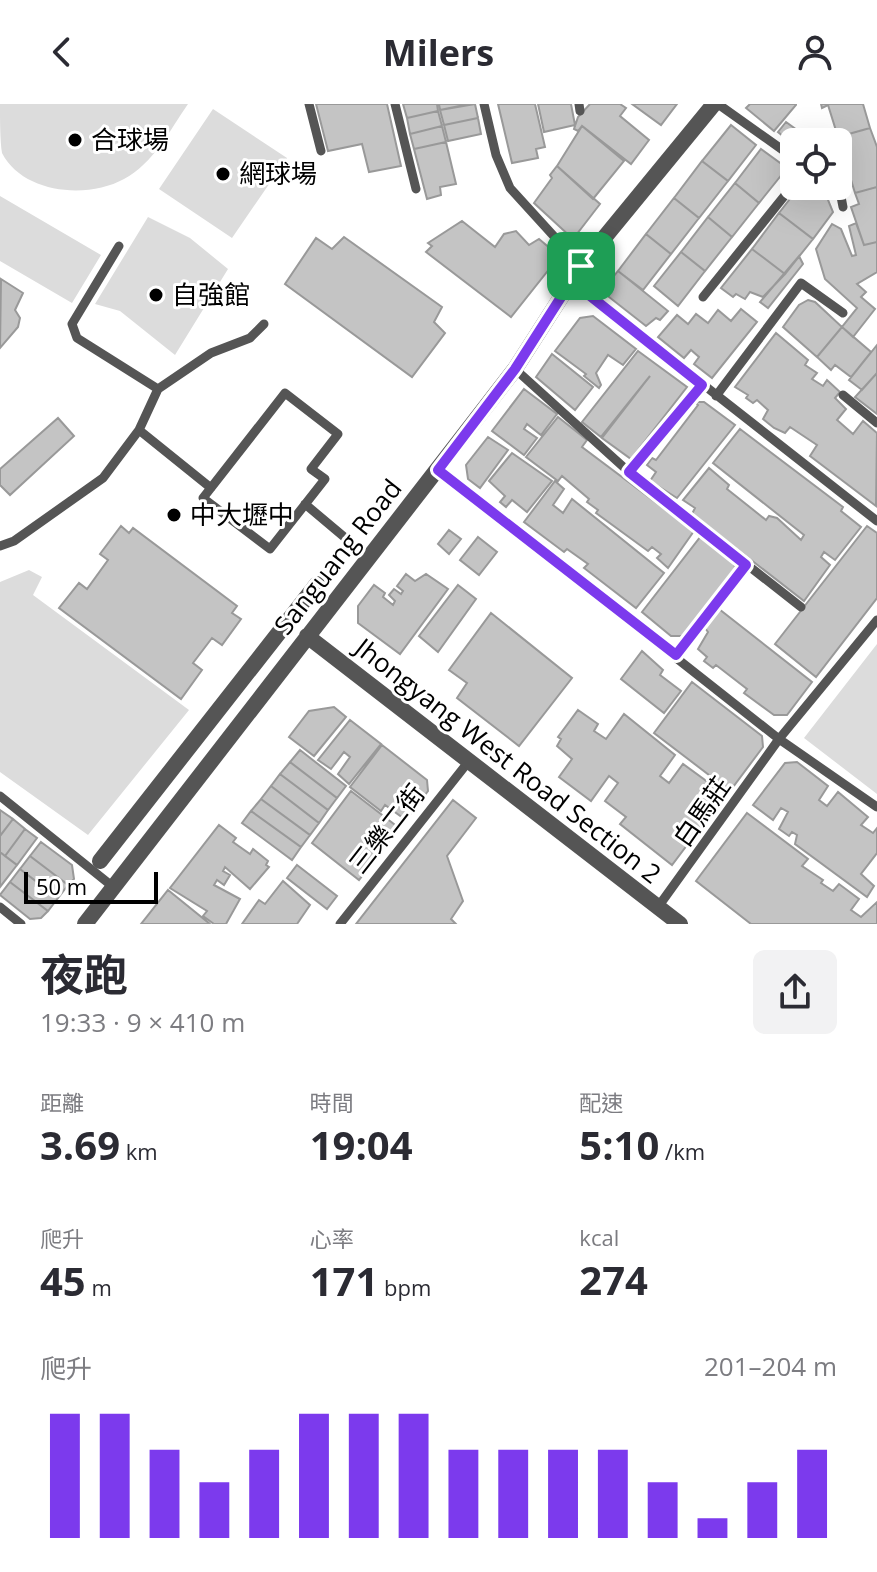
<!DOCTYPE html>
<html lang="zh-TW">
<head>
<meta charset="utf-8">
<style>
	:root { --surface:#fff; --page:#f2f2f3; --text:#2b2b33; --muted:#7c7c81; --accent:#7c3aed }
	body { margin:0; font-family:"Open Sans","Noto Sans TC",sans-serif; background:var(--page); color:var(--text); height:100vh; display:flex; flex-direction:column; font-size:30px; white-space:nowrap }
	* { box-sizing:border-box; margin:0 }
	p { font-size:26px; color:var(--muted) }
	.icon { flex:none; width:44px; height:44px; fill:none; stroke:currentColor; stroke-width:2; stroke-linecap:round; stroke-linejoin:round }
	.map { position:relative; height:820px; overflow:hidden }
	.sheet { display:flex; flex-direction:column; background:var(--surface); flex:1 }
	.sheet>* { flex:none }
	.fabs { position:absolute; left:780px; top:24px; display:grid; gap:16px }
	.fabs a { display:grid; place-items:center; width:72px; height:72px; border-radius:12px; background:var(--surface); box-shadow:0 8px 32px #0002; font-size:40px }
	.scale { position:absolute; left:24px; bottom:20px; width:134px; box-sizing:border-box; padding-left:8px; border:4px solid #000; border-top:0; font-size:22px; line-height:28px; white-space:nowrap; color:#000; -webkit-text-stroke:6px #fff; paint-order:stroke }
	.pin { position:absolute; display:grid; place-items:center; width:68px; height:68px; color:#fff; margin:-34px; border-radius:16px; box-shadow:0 4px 12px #0006 }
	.round { display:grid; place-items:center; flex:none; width:84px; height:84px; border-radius:12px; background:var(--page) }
	.head { display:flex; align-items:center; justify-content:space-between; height:136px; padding:0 40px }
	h1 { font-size:44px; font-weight:700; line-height:60px }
	.figures { display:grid; grid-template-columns:repeat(3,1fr); gap:12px; height:136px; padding:8px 40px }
	.figures div { display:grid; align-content:center }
	.figures b { font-size:40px; font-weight:700 }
	.figures small { font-size:22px; font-weight:400 }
	.figures p { font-size:22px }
	.chart { height:224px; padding:16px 40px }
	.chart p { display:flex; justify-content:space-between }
	.chart svg { width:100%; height:144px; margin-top:8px; stroke:var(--accent); stroke-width:6 }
	header { display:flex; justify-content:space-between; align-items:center; height:104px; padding:0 40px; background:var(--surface); font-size:36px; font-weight:700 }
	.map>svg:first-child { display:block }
</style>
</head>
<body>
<header><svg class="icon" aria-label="back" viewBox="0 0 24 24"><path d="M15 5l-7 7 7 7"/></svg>Milers<svg class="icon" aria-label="person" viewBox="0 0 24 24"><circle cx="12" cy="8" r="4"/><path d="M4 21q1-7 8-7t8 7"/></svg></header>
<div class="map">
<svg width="877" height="820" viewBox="0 0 877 820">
	<rect width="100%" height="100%" fill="#fff"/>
	<path fill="#dcdcdc" d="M0,0H188C170,26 153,60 124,75C88,95 23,90 2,49C0,37 0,14 0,0Z
		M213,5L287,54L232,134L159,85Z
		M0,92L101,151L72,199L0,157Z
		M148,113L190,134L228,165L175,251L120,207L95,200Z
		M29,466L42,473L33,491L189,606L88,731L0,668V478Z
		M877,540V690L804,634Z"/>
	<path fill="#c4c4c4" stroke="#999" stroke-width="2" d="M316,0H387L401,62L369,68L362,40L328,47Z
		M403,0H437L438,7L407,14Z
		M439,0H469L440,6Z
		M475,0L478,14L444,21L440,6Z
		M498,0H535L545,43L536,45L538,54L512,59Z
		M538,0H571L575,21L544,28Z
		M590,0H620L626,4L620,12L649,36L631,60L582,22L578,27L574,25L578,13Z
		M632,0H677L661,21Z
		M750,0H796V1L774,27L746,4Z
		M821,0H863L870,24L838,33L828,1L822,4Z
		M438,7L442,22L410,30L407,14Z
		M478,14L481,30L448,37L444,21Z
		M786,18L797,26L789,37L778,28Z
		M731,21L756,41L728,77L702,57Z
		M442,22L446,38L414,45L410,30Z
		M582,22L624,57L593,95L557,62Z
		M870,24L877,43V83L855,89L838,33Z
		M446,38L456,80L440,83L441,91L427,95L414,45Z
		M761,45L787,64L759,99L735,79Z
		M702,57L728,77L699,114L674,94Z
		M557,62L600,100L573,135L534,99L552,74L550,71Z
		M735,79L759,99L732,133L708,113Z
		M800,82H823L820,87L826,91L833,108L813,135L779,109Z
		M877,83V138L864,141L851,103L859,100L855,89Z
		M674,94L699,114L671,150L646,130Z
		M779,109L813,135L785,170L752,145Z
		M708,113L732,133L705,167L681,148Z
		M462,117L495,143L504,130L516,127L529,141L539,135L552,146L554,159L511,213L426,148L432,142L428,139Z
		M856,119L864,141L877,138V168L857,180L866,188L861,193L875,205L853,233L842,223L857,204L825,175L816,145L832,120L841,125L852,152L856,151L849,122Z
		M646,130L671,150L643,186L618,167Z
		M344,133L442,203L434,218L445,229L412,273L285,180L316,134L332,145Z
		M752,145L785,170L763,193L750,188L745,195L736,190L733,193L721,184Z
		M681,148L705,167L678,202L654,182Z
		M799,152L803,160L768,204L760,198Z
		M618,167L668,207L660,216L656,214L646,222L609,193L606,182Z
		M1,175L23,189L15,206L20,214L18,223L0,244Z
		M808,196L815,198L842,223L817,253L783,223L799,201Z
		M741,205L757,218L712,274L694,260L699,253L691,246L684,254L658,233L677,211L688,220L696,210L708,219L718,206L731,217Z
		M593,212L636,245L623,261L608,251L596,269L601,281L599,284L584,272L586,270L555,247L580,214Z
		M842,223L871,248L851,273L835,261L831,266L817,253Z
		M776,229L808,256L805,261L817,269L812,275L823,282L827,276L840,288L835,294L846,305L837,316L853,330L863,317L877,329L876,402L810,352L817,341L790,323L785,329L774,324L763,315L768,306L757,296L753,299L746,294L748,291L735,283Z
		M877,241V269L862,286L849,276Z
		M638,247L687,283L631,355L602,334L650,272L601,333L582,318Z
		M552,250L593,283L575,306L536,273Z
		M877,269V310L855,293Z
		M524,285L557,310L541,331L527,320L524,325L537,334L524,351L492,327Z
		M695,298H704L735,321L677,394L650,377L656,368L647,361L652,354L656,356L698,301Z
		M558,313L587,336L582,343L694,427L668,464L657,454L661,450L652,443L648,447L596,409L598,406L587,398L589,395L562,372L558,377L526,353Z
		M58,314L74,332L10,391L0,381V365Z
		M740,325L843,403L841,407L861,423L835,456L824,448L821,453L830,461L804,497L692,410L695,404L683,396L709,364L729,381L727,385L766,416L769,412L777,414L801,436L804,431L713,359Z
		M488,333L508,346L480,384L468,375L466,361Z
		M512,349L552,377L527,408L512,396L506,403L500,398L505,392L489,377Z
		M555,377L564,385L553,401L563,409L572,395L664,469L636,504L584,464L588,460L567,445L564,448L524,418Z
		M121,422L129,429L133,424L237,502L232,509L241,515L222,541L212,534L193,559L202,566L181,595L59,504L79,479L87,485L108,456L100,450Z
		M867,422L877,429V494L816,573L775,540Z
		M449,426L461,435L449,450L438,440Z
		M701,432L734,458L735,464L684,532H671L642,508Z
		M478,433L497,448L479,471L460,456Z
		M406,470L415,477L426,470L448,485L400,550L358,519V502L374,481L385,489L383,493L393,501L395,497L389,491L394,485L401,490L403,487L397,482Z
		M458,481L476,495L438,548L419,532Z
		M719,505L812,578L787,611H774L744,589L747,585L716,561L713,564L704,557L707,553L698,545L708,528L705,524Z
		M491,509L572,574L519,642L457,594L467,579L449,566Z
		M642,547L663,566L660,571L681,587L664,609L621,575Z
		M692,578L762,632L763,643L730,687L654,629Z
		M334,603L346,613L314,652L289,633L309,607Z
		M578,606L598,620L594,627L606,635L624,610L675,651L660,672L669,679L683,660L720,687L716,692L721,696L672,761L620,720L626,713L605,697L618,679L609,672L591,697L559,673L572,655L557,642L561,635L558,633Z
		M350,616L381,640L349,680L338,670L350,653L344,648L331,665L318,656Z
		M382,641L427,676L428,687L406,716L385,701L381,707L350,683Z
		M300,646L346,682L337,694L290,658Z
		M290,658L337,694L328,706L280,670Z
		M797,658L828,682L819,696L827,702L838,688L868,713L861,721L873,729L877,724V749L861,770L874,782L867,793L795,740L797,731L792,728L789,732L779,725L788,708L781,704L773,716L753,701L785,659Z
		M280,670L328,706L319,719L271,682Z
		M271,682L319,719L310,731L261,695Z
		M351,687L399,724L359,776L312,739Z
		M261,695L310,731L301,743L251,707Z
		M453,696L476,714L447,752L463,797L451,815L456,820H356Z
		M0,706L13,715L0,732Z
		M251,707L301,743L292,756L242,719Z
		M747,709L808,755L802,762L823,776L821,779L833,787L839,780L859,795L851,806L861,813L877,798V820H751L696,777Z
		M13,715L25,725L5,752L0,748V732Z
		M219,721L236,734L233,738L250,750L253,745L268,757L266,761L269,763L250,785L225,763L223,767L230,771L224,781L217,776L214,781L240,795L226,820H214L203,812L207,807L170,784Z
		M25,725L37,734L17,761L5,752Z
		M41,738L72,761L74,775L68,781L30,752Z
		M0,748L17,761L0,783Z
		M30,752L68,781L58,794L20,765Z
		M297,761L337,792L327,805L287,774Z
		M20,765L58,794L48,807L10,778Z
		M283,777L310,801L297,820H242L259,796L265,800Z
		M10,778L48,807L41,814L30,815L0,791Z
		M168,786L210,820H141Z"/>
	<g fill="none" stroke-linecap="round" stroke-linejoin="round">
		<path stroke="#555" stroke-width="9" d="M309,0L321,47
			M395,0L416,85
			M484,0L496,51L510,84L581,162L589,191L877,417
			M579,0L580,7
			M718,0L794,54
			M838,77L843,103
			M119,142L72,220L77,234L158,285
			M703,193L794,80
			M515,265L629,368L801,503
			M285,289L338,330L311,365L325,375L270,445L203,394Z
			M843,291L877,319
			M716,292L801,179L843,209
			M139,326L211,384
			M438,366L779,635L877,703
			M629,368L702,281
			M305,400L368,453
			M0,442L14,437L103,374L139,326L158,285L211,249L250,234L264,220
			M676,551L746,461
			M0,692L112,782
			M0,803L21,820
			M658,803L779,635L877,516
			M340,820L469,657"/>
		<path stroke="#555" stroke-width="16" d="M307,532L680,820
			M100,757L317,480
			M85,820L515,265L581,162L714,0"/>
	</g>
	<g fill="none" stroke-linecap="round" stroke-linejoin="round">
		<defs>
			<path id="route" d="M581,162L589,191L702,281L629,368L746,461L676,551L438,366L515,265Z"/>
		</defs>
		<use href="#route" stroke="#fff" stroke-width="16"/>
		<use href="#route" stroke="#7c3aed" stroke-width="10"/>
	</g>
	<g fill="#000" stroke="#fff" stroke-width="3">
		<circle cx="75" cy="36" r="8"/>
		<circle cx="223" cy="70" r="8"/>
		<circle cx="156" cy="191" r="8"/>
		<circle cx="174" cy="411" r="8"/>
	</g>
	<g text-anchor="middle" stroke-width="6" stroke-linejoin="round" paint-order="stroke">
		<g font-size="26" fill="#000" stroke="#fff" text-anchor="start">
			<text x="91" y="45">合球場</text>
			<text x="239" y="79">網球場</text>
			<text x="172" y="200">自強館</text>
			<text x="190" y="420">中大壢中</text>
		</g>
		<g font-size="26" fill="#000" stroke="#fff">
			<text transform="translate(338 453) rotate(-52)" y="9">Sanguang Road</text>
			<text transform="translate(508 657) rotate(38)" y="9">Jhongyang West Road Section 2</text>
			<text transform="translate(702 708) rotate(-55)" y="9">白馬莊</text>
			<text transform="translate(387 725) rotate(-52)" y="9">三樂二街</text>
		</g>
	</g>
</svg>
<div class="fabs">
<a><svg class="icon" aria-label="locate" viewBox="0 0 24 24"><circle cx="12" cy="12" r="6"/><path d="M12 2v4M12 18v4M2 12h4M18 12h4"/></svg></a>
</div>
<div class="scale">50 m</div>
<div class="pin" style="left:581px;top:162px;background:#1e9e55"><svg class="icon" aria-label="arrive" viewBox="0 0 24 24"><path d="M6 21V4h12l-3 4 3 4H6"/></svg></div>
</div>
<section class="sheet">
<div class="head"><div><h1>夜跑</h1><p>19:33 · 9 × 410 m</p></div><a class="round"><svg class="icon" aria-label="share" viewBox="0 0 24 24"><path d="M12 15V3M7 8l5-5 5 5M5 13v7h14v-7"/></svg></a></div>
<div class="figures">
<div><p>距離</p><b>3.69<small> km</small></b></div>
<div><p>時間</p><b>19:04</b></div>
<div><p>配速</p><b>5:10<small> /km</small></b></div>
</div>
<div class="figures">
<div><p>爬升</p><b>45<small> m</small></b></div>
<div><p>心率</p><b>171<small> bpm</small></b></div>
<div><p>kcal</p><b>274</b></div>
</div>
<div class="chart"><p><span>爬升</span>201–204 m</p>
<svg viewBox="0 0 160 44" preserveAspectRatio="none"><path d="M5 44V6M15 44V6M25 44V17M35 44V27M45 44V17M55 44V6M65 44V6M75 44V6M85 44V17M95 44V17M105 44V17M115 44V17M125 44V27M135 44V38M145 44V27M155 44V17"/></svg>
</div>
</section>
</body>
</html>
